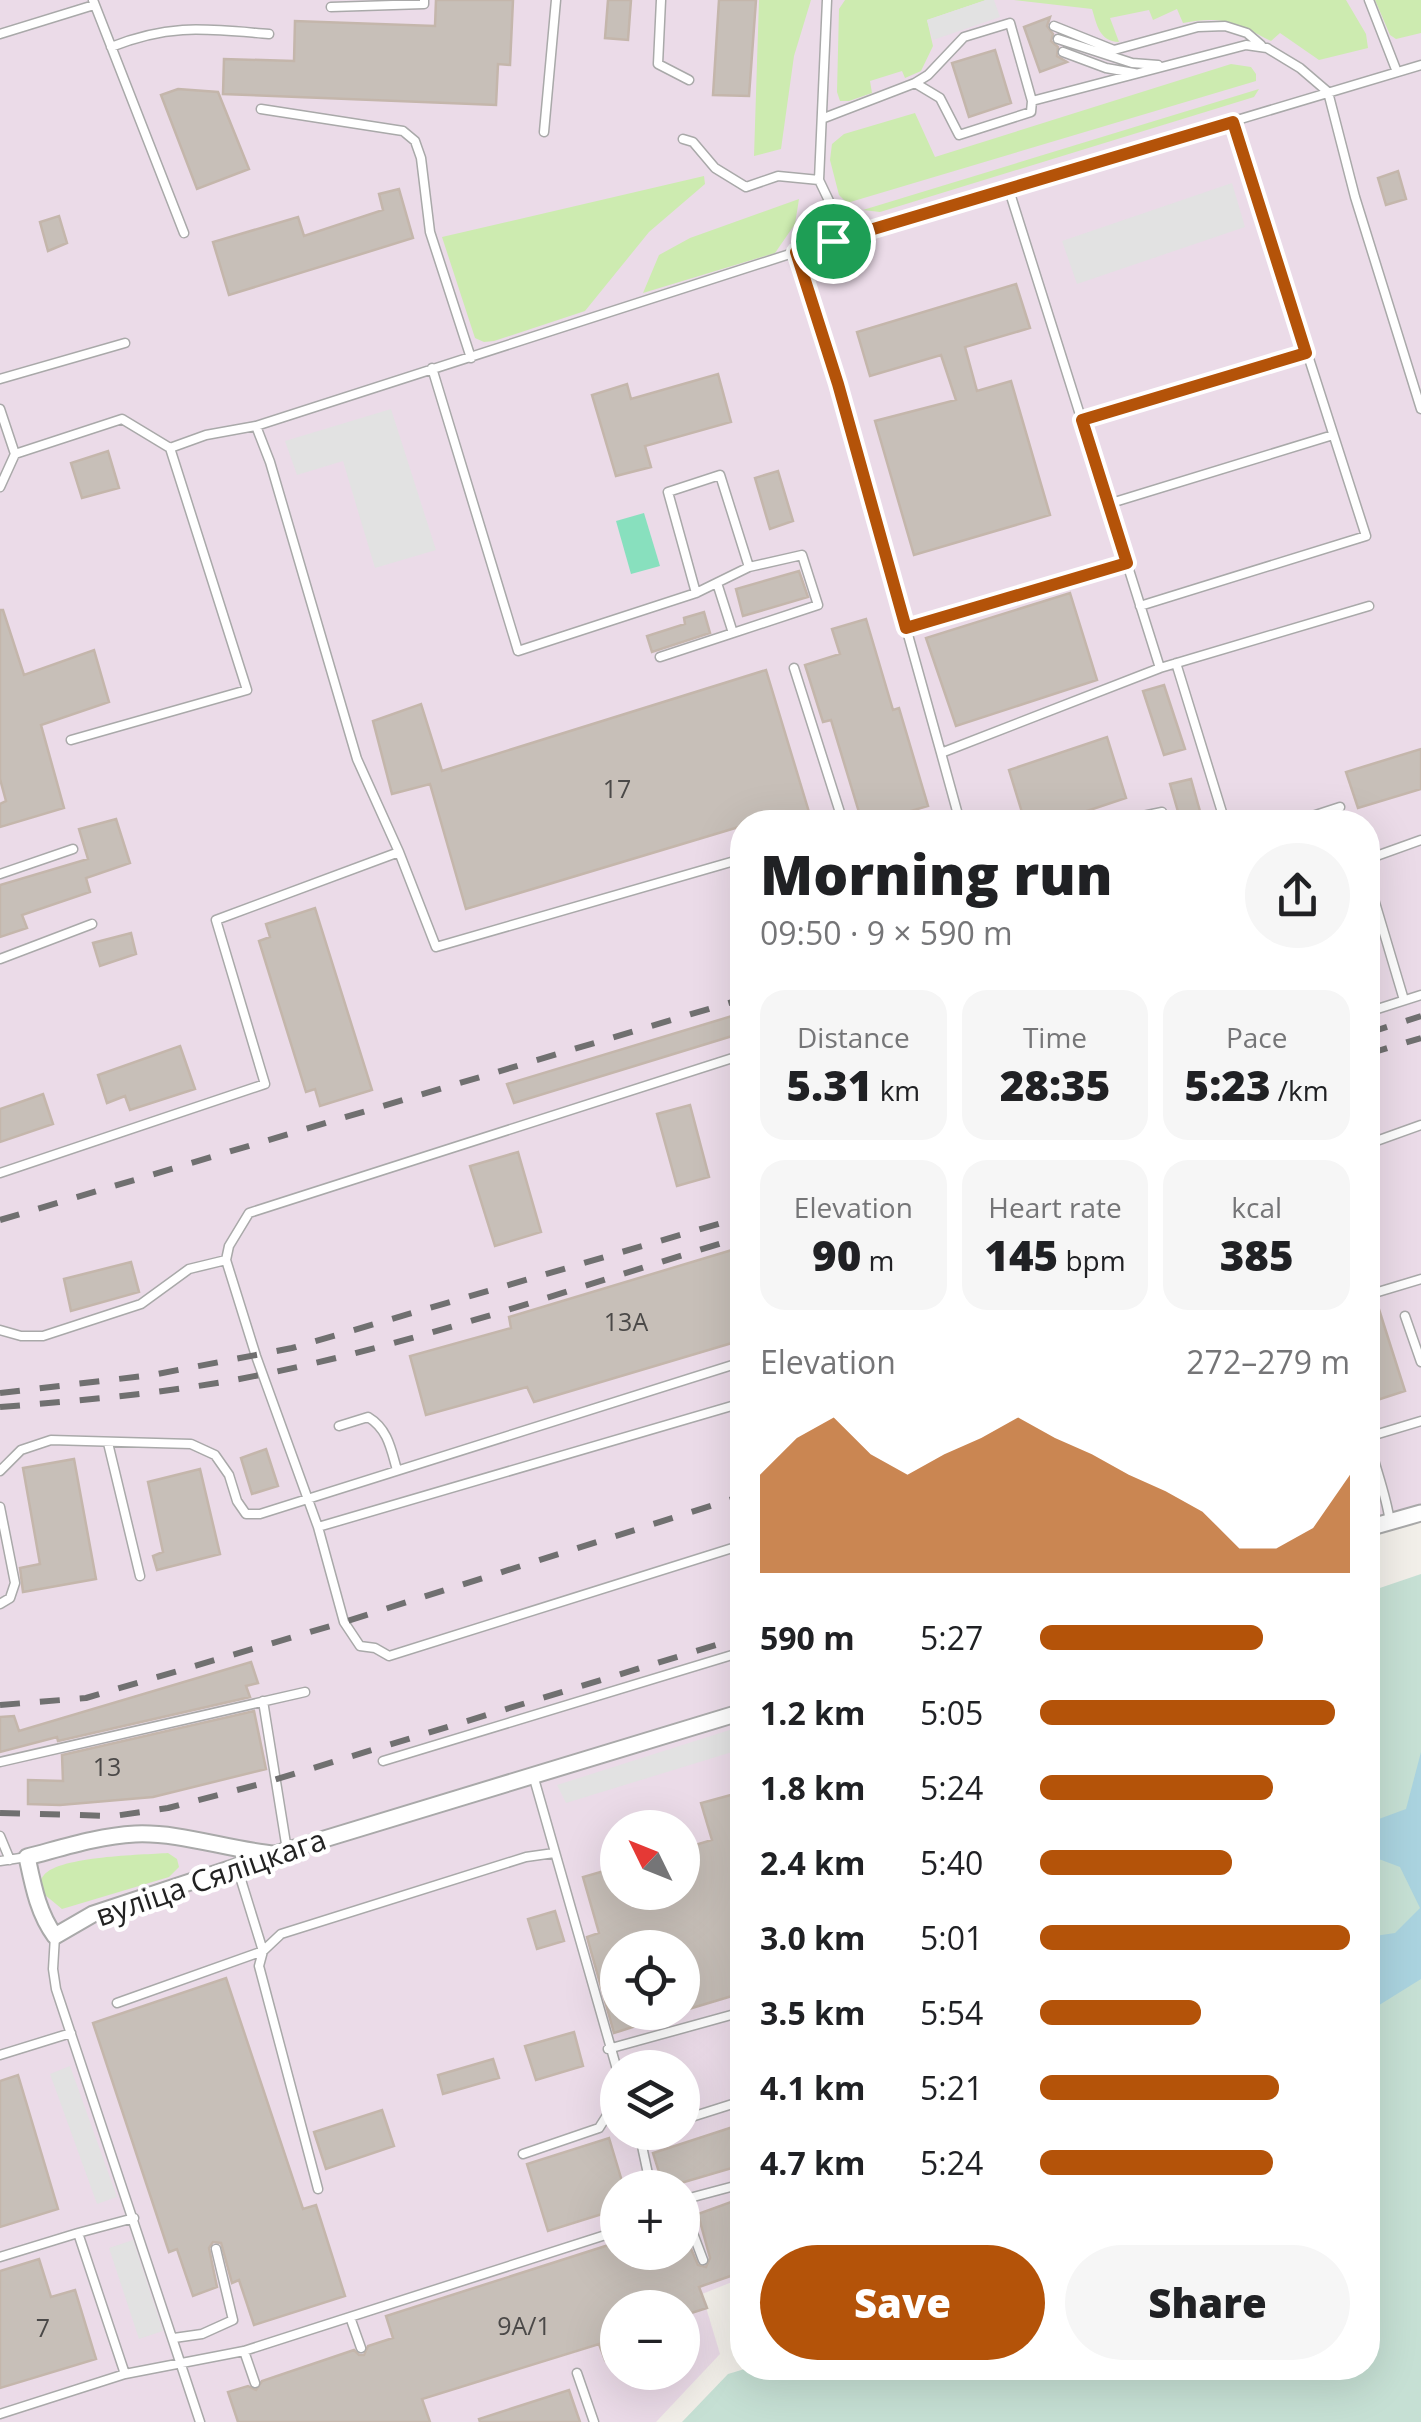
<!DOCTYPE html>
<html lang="en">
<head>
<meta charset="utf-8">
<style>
	:root { --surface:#fff; --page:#f6f6f6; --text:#202124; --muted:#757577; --accent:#b45309 }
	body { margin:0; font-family:"Open Sans",sans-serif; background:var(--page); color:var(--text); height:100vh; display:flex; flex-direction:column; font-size:38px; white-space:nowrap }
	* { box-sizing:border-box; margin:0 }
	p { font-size:32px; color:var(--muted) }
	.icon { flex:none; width:55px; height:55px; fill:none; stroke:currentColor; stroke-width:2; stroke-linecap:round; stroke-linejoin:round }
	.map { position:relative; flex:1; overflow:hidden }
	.side { position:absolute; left:730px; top:810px; width:650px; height:1570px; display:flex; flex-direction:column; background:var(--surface); border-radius:40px; box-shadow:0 10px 40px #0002 }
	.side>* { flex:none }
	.needle { width:65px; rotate:313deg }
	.fabs { position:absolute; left:600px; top:1810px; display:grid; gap:20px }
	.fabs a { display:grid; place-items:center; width:100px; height:100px; border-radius:50%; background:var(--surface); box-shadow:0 10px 40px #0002; font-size:50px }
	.pin { position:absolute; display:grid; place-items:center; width:85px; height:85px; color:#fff; margin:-42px; border:5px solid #fff; border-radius:50%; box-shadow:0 2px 10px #0007 }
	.round { display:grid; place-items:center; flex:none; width:105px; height:105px; border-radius:52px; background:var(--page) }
	.head { display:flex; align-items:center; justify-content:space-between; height:170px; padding:0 30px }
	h1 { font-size:55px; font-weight:800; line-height:75px }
	.figures { display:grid; grid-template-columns:repeat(3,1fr); gap:15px; height:170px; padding:10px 30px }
	.figures div { display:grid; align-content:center; border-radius:25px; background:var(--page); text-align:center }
	.figures b { font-size:42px; font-weight:800 }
	.figures small { font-size:28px; font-weight:400 }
	.figures p { font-size:28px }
	.chart { height:280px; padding:20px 30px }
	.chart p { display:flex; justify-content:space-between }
	.chart svg { width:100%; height:180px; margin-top:10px; fill:var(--accent); opacity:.7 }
	.primary-button { display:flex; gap:20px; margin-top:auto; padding:20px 30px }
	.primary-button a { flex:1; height:115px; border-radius:60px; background:var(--accent); color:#fff; font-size:40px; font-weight:800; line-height:115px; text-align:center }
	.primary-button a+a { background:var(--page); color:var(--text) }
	ul { padding:0 30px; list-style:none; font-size:32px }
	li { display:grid; grid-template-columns:160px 120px 1fr; align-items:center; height:75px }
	li i { height:25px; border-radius:12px; background:var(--accent) }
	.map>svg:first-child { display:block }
</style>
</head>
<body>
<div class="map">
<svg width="1421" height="2422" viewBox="0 0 1421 2422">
	<rect width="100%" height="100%" fill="#f2efe9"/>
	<path fill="#ebdbe8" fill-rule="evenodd" d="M0,0H1421V1507L1368,1521V822H742V2278L702,2294L720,2354L656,2422H0ZM618,1828H682V1892H618ZM618,1948H682V2012H618ZM618,2068H682V2132H618ZM618,2188H682V2252H618ZM618,2308H682V2372H618Z"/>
	<path fill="#cdebb0" d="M759,0H811L794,56L781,149L754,156Z
		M845,0H986L927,20L933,46L921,71L905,78L902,71L870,81L872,93L849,101H840L837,92L839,9Z
		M1014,0H1346L1366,34L1368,48L1319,60L1280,33L1271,41C1237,23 1222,15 1183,23L1177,9L1153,20L1149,10L1110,18L1119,42C1099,41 1097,25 1092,9Z
		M1375,0H1421V33L1396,39L1390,35Z
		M1231,64L1251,67L1256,74V81L847,203L839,195L830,160L832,144L844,134L915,113L935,157Z
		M1259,89L1254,97L880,212L863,210Z
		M704,176L705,184L649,232L585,311L494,341L484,342L475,338L442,237Z
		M799,199L795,224L775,253L643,293L659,255L690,238Z
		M168,1853L177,1859L179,1867L169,1877L62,1909L39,1890C40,1884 40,1880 44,1875C60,1856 141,1855 168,1853Z"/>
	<path fill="#c6e0d4" d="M1421,1574V2422H682L728,2374L748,2368H1368V1592Z"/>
	<path fill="#88e0be" d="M644,513L660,566L631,574L616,521Z"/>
	<path fill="#e2e2e2" d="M986,0H994L1000,17L933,40L927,20Z
		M1232,183L1245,227L1077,284L1062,241Z
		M391,409L436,550L375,568L343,461L297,475L285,441Z
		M742,1726V1749L566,1803L557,1785Z
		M70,2066L117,2197L97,2204L50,2074Z
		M133,2240L163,2331L139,2339L109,2248Z"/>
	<path fill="#aad3df" d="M1421,1752V1979L1368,2012V1937L1395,1933L1420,1908L1400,1867L1368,1855V1823L1406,1809Z"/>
	<path fill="#c7bfb8" stroke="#c4b6ab" stroke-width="2.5" d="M436,0H513L510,65L498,64L496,105L223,94L224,59L294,61L295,21L435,26Z
		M608,0H631L628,40L605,38Z
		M719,0H756L749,96L713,95Z
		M1050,17L1047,26L1053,34L1051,41L1058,47L1057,56L1067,62L1040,72L1024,27Z
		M995,50L1011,103L969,117L952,63Z
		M178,89L218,92L249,169L197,189L161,95Z
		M1398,171L1406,199L1386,205L1378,178Z
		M399,189L413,238L229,295L213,242L298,217L304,236L383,210L379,194Z
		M59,216L67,243L48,251L40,222Z
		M1016,284L1030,328L965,347L977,391L1011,381L1050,515L914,555L875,421L956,400L941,355L870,376L857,332Z
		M718,374L731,422L645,446L651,467L616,476L592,395L627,384L631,399Z
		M108,451L119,488L82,498L71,463Z
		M778,471L793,521L770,529L755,478Z
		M799,571L808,597L743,616L736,589Z
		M1070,593L1097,680L956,726L926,638Z
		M0,610H3L24,675L94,650L109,702L41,725L64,808L0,827V804L6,801L0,779Z
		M704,612L710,633L652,652L647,636L685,624L684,618Z
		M866,619L893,710L899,708L928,806L874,822H862L831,720L823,722L805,665L840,654L832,629Z
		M766,670L812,822H742V826L466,909L430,784L392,794L373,721L421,704L442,771Z
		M1164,685L1185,749L1164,755L1143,691Z
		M1107,737L1126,798L1054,822H1025L1009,770Z
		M1421,749V789L1358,808L1346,772Z
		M1191,779L1203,822H1181L1170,784Z
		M116,819L130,863L86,878L90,892L22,915L27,928L0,937V885L88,859L79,829Z
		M315,908L372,1090L320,1106L315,1089L306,1092L259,941L270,937L266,924Z
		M131,933L136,954L100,966L93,943Z
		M742,1013V1033L514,1103L507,1084Z
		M180,1046L195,1089L130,1110L125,1096L107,1103L98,1075Z
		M43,1094L53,1124L0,1142V1109Z
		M690,1105L709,1177L677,1186L657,1114Z
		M518,1152L541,1232L495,1246L470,1166Z
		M742,1247V1340L534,1402L527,1387L426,1415L410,1356L511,1328L509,1317Z
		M131,1262L139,1292L71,1311L64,1279Z
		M1376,1300L1405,1391L1368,1403V1302Z
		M266,1449L278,1486L252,1494L241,1458Z
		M74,1459L96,1579L23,1592L20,1568L40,1564L23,1468Z
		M200,1469L220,1554L157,1570L153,1556L163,1552L148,1482Z
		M251,1662L258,1683L246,1686L250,1697L58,1741L57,1737L0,1752V1717L14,1716L19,1731Z
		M254,1711L266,1769L153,1797L60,1805L28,1804V1780L63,1781L62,1755Z
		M742,1792V1993L682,2011V1948H618V2012H667V2016L614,2033L587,1937L599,1933L583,1877L618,1867V1892H682V1849L712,1840L701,1803Z
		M555,1911L564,1941L537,1949L528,1919Z
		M226,1978L303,2209L316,2205L345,2296L254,2325L239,2280L232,2283L221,2243L213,2242L209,2248L217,2287L193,2296L177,2249L169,2252L93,2023Z
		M574,2032L583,2066L536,2080L525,2046Z
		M493,2059L499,2078L443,2094L438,2075Z
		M18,2075L58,2209L0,2227V2081Z
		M382,2110L394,2146L326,2169L314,2132Z
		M742,2124V2165L664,2188L653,2153Z
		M609,2138L624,2188H618V2209L548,2231L527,2164Z
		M742,2198V2272L699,2287L707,2308L682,2316V2308H618V2356L605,2360L599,2344L422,2399L430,2422H238L228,2392L248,2386L256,2390L262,2381L354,2350L359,2355H364L368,2346L393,2338L386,2316L618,2242V2252H682V2246L689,2244L698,2265L706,2267L710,2258L698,2214Z
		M39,2259L51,2297L75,2290L96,2359L0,2388V2271Z
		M569,2390L580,2422H480L479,2419Z"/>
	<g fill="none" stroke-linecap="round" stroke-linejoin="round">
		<defs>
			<path id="lane" d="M93,0L184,233
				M661,0L658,64L689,80
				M827,0L819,180L830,203L833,241
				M1369,0L1397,72
				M331,7L424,4V0
				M1054,26L1114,50L1198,27L1225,26L1247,33L1261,45
				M0,34L94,5
				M1058,39L1132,63L1158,65
				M111,47C171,23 207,29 269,34
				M1063,52L1106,68L1134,73
				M915,83L940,98L959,135L1031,112L1032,101
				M261,109L403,131L415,141L421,158L430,232L471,358
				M824,118L915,83L928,75L964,37L1010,23L1032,101L1246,45L1267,48L1300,68L1328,92L1355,197L1421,409
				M544,132L556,0
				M683,139L693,142L715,168L746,187L778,176L819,180
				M796,252L838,384L941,753L1160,668L1009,190
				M432,368L518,651L696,593L668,492L720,475L749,567L696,593
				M0,379L125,343
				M0,409L15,454
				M1082,420L1306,353
				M256,426L270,462L357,759L399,852L436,947L731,862L742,866
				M0,487L15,454L122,419L170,448L206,435L256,426L796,252L1421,65
				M1108,504L1333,435
				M717,583L733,633L818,605L802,555L749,567
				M1140,606L1366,536L1233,122
				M906,629L1127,563
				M660,657L733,633
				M1176,663L1225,822
				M794,668L843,822
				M1160,668L1369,606
				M71,740L247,690L170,448
				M941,753L960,822
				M1114,822L1162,812L1164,822
				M1294,822L1340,807
				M1368,859L1421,840
				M0,874L73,849
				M1368,879L1404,1000
				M0,959L92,924
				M1368,1012L1421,995
				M742,1055L249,1213L229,1246L226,1260L256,1356L318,1527L344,1622L360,1646L375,1648L389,1656L742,1545
				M1368,1144L1421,1125
				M0,1173L265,1084L216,920L399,852
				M1368,1295L1421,1279
				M1405,1316L1421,1362
				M0,1330L21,1336H43L141,1304L189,1269L226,1260
				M339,1426L368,1417C388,1429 391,1449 397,1470
				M108,1443L140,1576
				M0,1471L21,1450L51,1440L191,1444L215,1455L229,1475L237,1501L246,1514H260L742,1362
				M0,1507L15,1583L10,1598L0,1604
				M1390,1522C1386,1493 1374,1465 1368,1437L1421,1421
				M318,1527L742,1403
				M263,1701L287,1850
				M383,1761L742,1652
				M0,1762L305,1692
				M533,1775L618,2073
				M0,1836L10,1860
				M0,1861L27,1857
				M237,1867L263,1951L259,1966L318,2189
				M55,1936L53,1969L56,1989L200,2422
				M117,2003L263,1951L281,1934L526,1857L554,1853
				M608,2049L742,2012
				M0,2055L71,2033
				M682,2120L742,2101
				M639,2132L651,2188
				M523,2154L599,2128L618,2098
				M682,2200L742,2184
				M682,2204L703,2260
				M0,2257L78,2233
				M350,2317L361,2348
				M174,2338L202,2334L233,2320L216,2249
				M244,2351L255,2383
				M577,2373L594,2422
				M125,2374L244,2351L618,2231
				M0,2414L125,2374L78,2233L134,2218"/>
			<path id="street" d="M1368,1528L1421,1513
				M275,1854C228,1850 182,1832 135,1834C98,1836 62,1848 27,1857C33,1885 38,1913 55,1936L93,1914L275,1854L742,1712"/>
		</defs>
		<use href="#lane" stroke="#a9a9a9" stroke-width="11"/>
		<use href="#street" stroke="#a9a9a9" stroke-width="19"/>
		<use href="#lane" stroke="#fff" stroke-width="8"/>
		<use href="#street" stroke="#fff" stroke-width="15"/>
		<path stroke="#707070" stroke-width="6" stroke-dasharray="20 20" stroke-linecap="butt" d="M1368,1033L1421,1016
			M1368,1054L1421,1038
			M0,1220L742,999
			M0,1393L152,1375L292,1348L742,1217
			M0,1407C89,1400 178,1392 265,1374C426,1341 585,1284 742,1237
			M0,1705L86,1698L344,1622L742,1496
			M0,1813L114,1816L168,1808L264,1783L742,1637"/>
	</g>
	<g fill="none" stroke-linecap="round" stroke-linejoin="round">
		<defs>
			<path id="route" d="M1233,122L1306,353L1082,420L1127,563L906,628L838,384L796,252Z"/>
		</defs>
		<use href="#route" stroke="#fff" stroke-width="20"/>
		<use href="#route" stroke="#b45309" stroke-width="12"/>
	</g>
	<g text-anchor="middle" stroke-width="9" stroke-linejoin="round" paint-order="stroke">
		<g font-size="25" fill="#4b4948">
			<text x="617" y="798">17</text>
			<text x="626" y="1331">13А</text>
			<text x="107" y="1776">13</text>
			<text x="524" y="2335">9А/1</text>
			<text x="43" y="2337">7</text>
		</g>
		<g font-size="30" fill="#222" stroke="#fff">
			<text transform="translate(211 1878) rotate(-19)" y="10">вуліца Сяліцкага</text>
		</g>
	</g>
</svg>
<div class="fabs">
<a><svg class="needle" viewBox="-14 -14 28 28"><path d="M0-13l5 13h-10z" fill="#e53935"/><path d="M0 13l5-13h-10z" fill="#757577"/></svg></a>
<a><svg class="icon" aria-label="locate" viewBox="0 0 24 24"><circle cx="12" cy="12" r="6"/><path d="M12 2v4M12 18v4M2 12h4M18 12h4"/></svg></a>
<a><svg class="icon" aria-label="layers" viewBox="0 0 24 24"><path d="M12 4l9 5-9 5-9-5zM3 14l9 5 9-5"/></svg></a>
<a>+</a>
<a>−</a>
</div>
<div class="pin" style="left:833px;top:241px;background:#1e9e55"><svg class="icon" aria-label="arrive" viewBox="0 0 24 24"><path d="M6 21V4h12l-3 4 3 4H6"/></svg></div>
<section class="side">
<div class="head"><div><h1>Morning run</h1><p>09:50 · 9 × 590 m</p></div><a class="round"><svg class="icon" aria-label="share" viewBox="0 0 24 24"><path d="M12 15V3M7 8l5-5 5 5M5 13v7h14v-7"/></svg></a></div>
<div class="figures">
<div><p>Distance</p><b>5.31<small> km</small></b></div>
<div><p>Time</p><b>28:35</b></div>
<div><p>Pace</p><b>5:23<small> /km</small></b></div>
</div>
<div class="figures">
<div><p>Elevation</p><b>90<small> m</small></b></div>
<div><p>Heart rate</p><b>145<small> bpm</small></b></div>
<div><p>kcal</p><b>385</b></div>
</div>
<div class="chart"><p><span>Elevation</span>272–279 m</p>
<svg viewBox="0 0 160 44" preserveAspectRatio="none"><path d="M0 44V20L10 11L20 6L30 15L40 20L50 15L60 11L70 6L80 11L90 15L100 20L110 24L120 29L130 38L140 38L150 33L160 20V44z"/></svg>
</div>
<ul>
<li><b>590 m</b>5:27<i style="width:72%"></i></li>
<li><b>1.2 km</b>5:05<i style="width:95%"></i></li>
<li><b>1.8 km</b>5:24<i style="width:75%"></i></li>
<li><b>2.4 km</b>5:40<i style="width:62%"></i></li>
<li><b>3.0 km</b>5:01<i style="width:100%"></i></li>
<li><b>3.5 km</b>5:54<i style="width:52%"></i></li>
<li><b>4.1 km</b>5:21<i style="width:77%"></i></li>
<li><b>4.7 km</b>5:24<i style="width:75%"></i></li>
</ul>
<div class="primary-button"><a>Save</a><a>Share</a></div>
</section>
</div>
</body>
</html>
